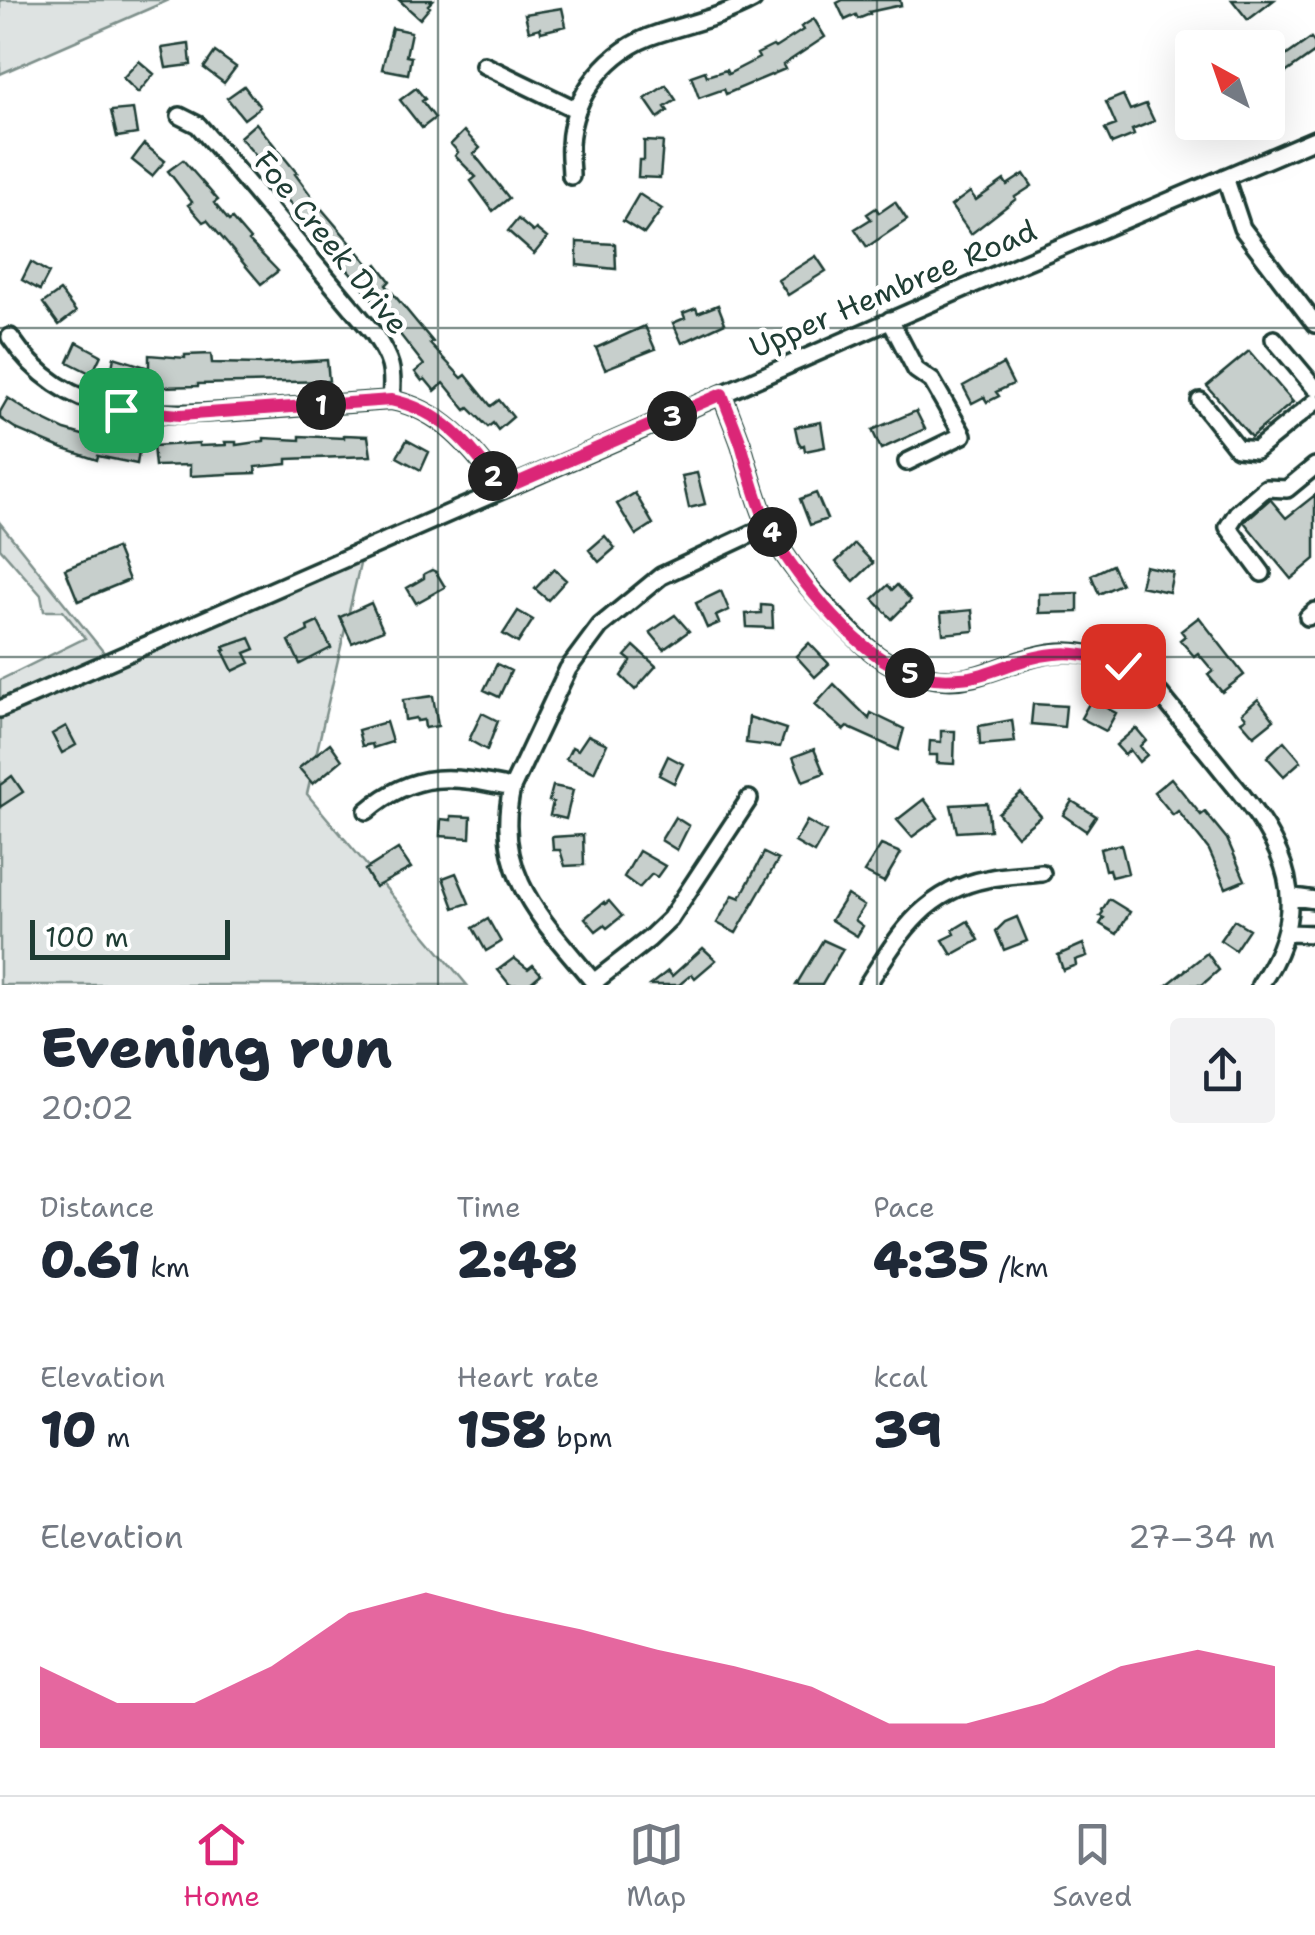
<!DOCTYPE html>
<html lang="en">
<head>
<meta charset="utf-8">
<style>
	:root { --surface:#fff; --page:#f2f2f3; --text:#1f2937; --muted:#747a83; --line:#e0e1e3; --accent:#db2777 }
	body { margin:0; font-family:"Shantell Sans",sans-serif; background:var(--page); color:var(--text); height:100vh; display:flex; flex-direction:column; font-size:38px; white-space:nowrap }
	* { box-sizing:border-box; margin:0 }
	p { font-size:32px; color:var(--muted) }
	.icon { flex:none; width:55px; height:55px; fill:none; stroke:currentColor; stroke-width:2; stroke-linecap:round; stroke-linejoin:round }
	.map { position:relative; height:985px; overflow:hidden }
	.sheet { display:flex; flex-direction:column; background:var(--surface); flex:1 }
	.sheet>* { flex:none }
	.needle { width:65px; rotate:320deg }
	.controls { position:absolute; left:1175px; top:30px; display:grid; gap:20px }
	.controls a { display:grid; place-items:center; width:110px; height:110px; border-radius:10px; background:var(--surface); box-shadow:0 10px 40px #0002; font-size:50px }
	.scale { position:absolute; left:30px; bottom:25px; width:200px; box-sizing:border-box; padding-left:10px; border:5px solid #1f3d34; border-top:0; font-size:28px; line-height:35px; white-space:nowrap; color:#1f3d34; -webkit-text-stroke:8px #fff; paint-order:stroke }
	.pin { position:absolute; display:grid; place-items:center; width:85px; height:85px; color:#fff; margin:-42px; border-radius:20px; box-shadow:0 5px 15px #0006 }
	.km { position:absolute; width:50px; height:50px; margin:-25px; border-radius:50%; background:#222; color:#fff; font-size:28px; line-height:50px; text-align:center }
	.round { display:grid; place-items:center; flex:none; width:105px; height:105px; border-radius:10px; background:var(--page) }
	.headline { display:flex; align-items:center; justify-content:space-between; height:170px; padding:0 40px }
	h1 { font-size:55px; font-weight:800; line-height:75px }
	.stats { display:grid; grid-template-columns:repeat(3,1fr); gap:15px; height:170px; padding:10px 40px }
	.stats div { display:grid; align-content:center }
	.stats b { font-size:50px; font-weight:800 }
	.stats small { font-size:28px; font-weight:400 }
	.stats p { font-size:28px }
	.chart { height:280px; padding:20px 40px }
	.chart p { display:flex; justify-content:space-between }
	.chart svg { width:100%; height:180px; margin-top:10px; fill:var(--accent); opacity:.7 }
	.tab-bar { display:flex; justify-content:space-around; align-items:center; height:140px; border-top:2px solid var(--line); background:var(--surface); font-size:28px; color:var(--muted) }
	.tab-bar a { display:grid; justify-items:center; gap:5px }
	.tab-bar .active { color:var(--accent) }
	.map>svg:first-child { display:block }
</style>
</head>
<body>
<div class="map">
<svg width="1315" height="985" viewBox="0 0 1315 985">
	<rect width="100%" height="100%" fill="#fff"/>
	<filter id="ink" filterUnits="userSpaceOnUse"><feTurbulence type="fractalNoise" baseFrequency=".01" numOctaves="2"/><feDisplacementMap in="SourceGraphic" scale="20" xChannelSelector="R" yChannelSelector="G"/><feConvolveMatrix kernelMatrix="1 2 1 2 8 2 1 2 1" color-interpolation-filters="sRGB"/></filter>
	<g filter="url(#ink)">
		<path fill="#dee3e2" stroke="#7e908b" stroke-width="2.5" d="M0,0H169L0,74Z
			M0,523L114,665L366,538L307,794L467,985H0V680L85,638L63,611H44L41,595L0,548Z"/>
		<path fill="#c7cfcc" stroke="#1f3d34" stroke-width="2.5" d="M399,0H433L428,5L430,7L420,19Z
			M843,0H900L901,5L869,12L870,14L858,19L856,15L845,20L837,3Z
			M1232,0H1274L1248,20Z
			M562,8L566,26L541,32L540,28L529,31L525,14Z
			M814,19L825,37L783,65L785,69L726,94L724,89L699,98L691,76L705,71L707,76L726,70L728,74L759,58L757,54L773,46L775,48L803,30L801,27Z
			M392,28L411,32L406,56L411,57L408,74L382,69Z
			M1311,38L1315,44V52L1281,76L1273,65Z
			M189,44L191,65L166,68L162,48Z
			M215,52L236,67L224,83L204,68Z
			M139,61L154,74L138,93L123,78Z
			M666,85L676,100L665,107L668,111L658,118L645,99Z
			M244,86L260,107L244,119L227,98Z
			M416,88L425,99L422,101L435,118L422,128L400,100Z
			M1123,95L1130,110L1146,104L1154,121L1132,130L1134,135L1112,144L1105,129L1116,125L1106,102Z
			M133,109L137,134L117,137L111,111Z
			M256,123L297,173L295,174L315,201L372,268L377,264L390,281L386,285L433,342L430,344L462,378L466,375L491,406L499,400L513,417L498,430L493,423L488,427L469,408L466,410L444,383L435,391L425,379L422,381L415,372L424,365L362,286L283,195L286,192L240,137Z
			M464,131L480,148L474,154L509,198L493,211L471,181L476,177L455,156L458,152L451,144Z
			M644,141L663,142L660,178L638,177L639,160H644Z
			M144,144L165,161L152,176L132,160Z
			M183,160L218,200L214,203L229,221L232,219L250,240L249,241L278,271L261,284L207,220L203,222L188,205L192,202L168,171Z
			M1024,174L1032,186L1015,197L1016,199L971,234L951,206L970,192L976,200L1004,180L1007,185Z
			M639,194L662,209L644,234L623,221Z
			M895,202L907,220L867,247L855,229L871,219L867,214L876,208L879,213Z
			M518,219L533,232L536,229L547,238L534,254L508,231Z
			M577,242L615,244L616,269L577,265Z
			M816,256L826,271L788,295L778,280Z
			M31,262L49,273L40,290L22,280Z
			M60,291L76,312L59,325L43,303Z
			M718,305L725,323L682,343L673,323L685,318L683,313L696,308L698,313Z
			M645,326L655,349L605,369L596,348Z
			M77,342L101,355L92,374L68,362Z
			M1249,351L1293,402L1251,437L1207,386Z
			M211,354L212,363L263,364L327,360L329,381L198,384V386L159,387L137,385L110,379L114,357L149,368V355L185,358V355Z
			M1003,364L1013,384L996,392L999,396L987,402L984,397L972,403L963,386Z
			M8,398L32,414L65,430L114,444L115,438L140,445L137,464L98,456L97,460L58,447L18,430L0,418V412Z
			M916,411L925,429L881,449L872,430Z
			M821,422L825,447L805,451L804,445L801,446L798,441L795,427Z
			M344,435L368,436L371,456L287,459V464L255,467L256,473L228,474L190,476V465L155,466L153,446L199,443V446L226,445L225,442H236V445L264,441V438L300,440V436L344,438Z
			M407,440L429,452L421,470L397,457Z
			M697,473L705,504L689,508L682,476Z
			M635,493L653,524L636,535L617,504Z
			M816,493L827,519L810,525L800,499Z
			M1315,495V559L1291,579L1244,522L1270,499L1286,518Z
			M605,536L615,548L599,562L589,550Z
			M855,544L873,563L854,581L836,562Z
			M116,548L129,580L78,601L65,569Z
			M1112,565L1121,584L1099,594L1091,575Z
			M1145,566L1173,572L1169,592L1140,586Z
			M554,569L566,580L548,600L535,589Z
			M432,570L436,572L445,587L416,603L407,588L424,578V574Z
			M888,585L892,590L897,585L911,600L892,619L873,599Z
			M721,591L729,610L716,616L719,623L707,628L696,603Z
			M1078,593V612L1039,613V594Z
			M371,603L383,630L352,643L340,617Z
			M761,605L772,606L773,628L747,627L746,614L761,613Z
			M972,610L974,631L943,634L941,613Z
			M518,611L533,620L518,643L503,634Z
			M675,615L689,631L664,649L650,632Z
			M1199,617L1244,675L1222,692L1208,675L1213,671L1198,653L1194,656L1180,640L1185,636L1181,631Z
			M318,622L331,648L300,664L289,641L308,631L307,627Z
			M250,638L255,649L245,653L250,663L233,671L223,651L226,650L224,647Z
			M809,643L829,664L815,677L796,656Z
			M634,646L656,666L635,690L621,676L631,661L625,656Z
			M497,664L511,671L499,697L484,690Z
			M834,684L869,719L871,713L904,729L898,750L847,727L844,730L815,705Z
			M433,696L438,726L425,728L424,720L417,721L416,718L405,720L403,700Z
			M1258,699L1274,720L1254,736L1241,721L1246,718L1242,713Z
			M1091,700L1116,713L1106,731L1081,718Z
			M1033,704L1066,706L1064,727L1031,724Z
			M482,713L498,721L487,750L469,740Z
			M749,717L786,729L780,747L746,743Z
			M1012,720L1015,742L980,745L979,726Z
			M386,722L392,742L373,748L372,744L362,746L358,730Z
			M66,726L76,745L62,753L52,734Z
			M1136,728L1146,740L1140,746L1147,755L1139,762L1130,750L1125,755L1116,745Z
			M941,731H955L954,764L937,763V755H929L930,741L941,742Z
			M588,735L607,744L594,772L566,759L572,747L578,750Z
			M1284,741L1301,761L1284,776L1267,757Z
			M330,743L342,760L313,784L299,768Z
			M814,749L824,773L803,781L793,757Z
			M668,756L683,764L674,783L659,775Z
			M12,776L23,792L0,807V785Z
			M1171,778L1201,815L1205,812L1227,839L1245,880L1226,888L1209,850L1178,811L1173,815L1154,792Z
			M553,786L573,790L566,819L550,815L553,802L549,801Z
			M1021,793L1041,816L1017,836L998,813Z
			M924,799L938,818L912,837L897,820Z
			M1072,801L1096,816L1086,831L1063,815Z
			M987,803L990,830L957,832L951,805Z
			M451,816L471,817L470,838L440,836L441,819L451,820Z
			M675,817L689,826L677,850L661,840Z
			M807,821L826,832L814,853L795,842Z
			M583,835L584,865L565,866L560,850H553L552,837Z
			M1121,844L1128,873L1111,877L1109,869L1105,870L1100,849Z
			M881,845L901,853L884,882L864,872Z
			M398,849L411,868L375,887L365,870Z
			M639,851L665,866L657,877L652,874L639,888L624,877Z
			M764,853L778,860L736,933L717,923L733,895L740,898Z
			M456,873L469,903L454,908L443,878Z
			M847,895L864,906L855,920L863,926L857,936L831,920Z
			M1109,899L1130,912L1117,934L1100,924L1104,918L1100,916L1103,912L1102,910Z
			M609,901L622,916L607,928L604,925L596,931L585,918L604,902L605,904Z
			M1017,917L1027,941L1004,950L996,931L1005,922Z
			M488,919L501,942L486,951L473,928Z
			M1234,920L1249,929L1235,950L1220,940Z
			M968,921L979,940L952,955L943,940L955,934L953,930Z
			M823,940L843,949L822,985H796Z
			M1083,944L1087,956L1075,960L1076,965L1063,970L1058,955Z
			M703,948L716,960L695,978L692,974L679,985H650L668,971L672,976Z
			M1207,953L1219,970L1202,985H1167Z
			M514,958L528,969L533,965L541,974L528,985H510L498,970Z"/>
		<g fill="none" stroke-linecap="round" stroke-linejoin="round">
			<defs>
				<path id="minor" d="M484,65L577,110
					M180,116L198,125L222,153L374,334C391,360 394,369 391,400
					M571,176C571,166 569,155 570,145C572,94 610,49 657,34C690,23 722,17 753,0
					M1225,177L1242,228L1315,324
					M890,320L916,370L932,381L963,435L907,462
					M10,337C69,425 159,416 253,410C299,407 345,403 391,400C443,410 472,449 503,489
					M1274,339L1315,388
					M722,394C728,411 735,427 741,444C749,471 756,499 767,524C786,564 816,596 846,627C859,640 871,653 887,662C908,675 936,681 960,679C986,676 1009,663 1034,657C1083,643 1124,661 1160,694C1183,722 1206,750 1229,779C1286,847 1315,904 1260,985
					M1200,401L1237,448L1256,450L1315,402
					M1262,573L1228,527L1237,513L1266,488L1287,489L1315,466
					M1308,617L1315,611
					M0,709L1011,268L1315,139
					M367,811C416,769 454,776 512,788
					M1294,897L1315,900
					M1290,933L1315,934
					M594,982L649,939L670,919L749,799
					M596,985C545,922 492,877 512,788L568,669L600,626L661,576L768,526
					M867,985C899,935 924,891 987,879C1005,875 1024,875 1042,873"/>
			</defs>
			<use href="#minor" stroke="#1f3d34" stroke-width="22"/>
			<use href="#minor" stroke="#fff" stroke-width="15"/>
		</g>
	</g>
	<g fill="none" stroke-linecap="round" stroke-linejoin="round" filter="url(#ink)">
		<defs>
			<path id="route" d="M121,410L180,415L391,400C445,411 471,448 503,489L722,394C728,411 735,427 741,444C749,471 756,499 767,524C788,569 854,649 900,669C918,677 940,680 960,678C978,677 995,670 1012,664C1057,649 1079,650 1123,666"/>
		</defs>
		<use href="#route" stroke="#fff" stroke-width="20"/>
		<use href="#route" stroke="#db2777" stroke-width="12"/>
	</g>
	<path fill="none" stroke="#1f3d34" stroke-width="2.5" stroke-opacity="0.55" d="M438,0V985M877,0V985M0,328H1315M0,657H1315"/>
	<g text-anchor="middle" stroke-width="9" stroke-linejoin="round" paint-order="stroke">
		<g font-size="30" fill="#1f3d34" stroke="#fff">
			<text transform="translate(331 243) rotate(51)" y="10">Foe Creek Drive</text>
			<text transform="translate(893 289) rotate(-23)" y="10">Upper Hembree Road</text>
		</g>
	</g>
</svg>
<div class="controls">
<a><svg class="needle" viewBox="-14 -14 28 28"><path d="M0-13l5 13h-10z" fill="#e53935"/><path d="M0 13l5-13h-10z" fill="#747a83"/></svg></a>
</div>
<div class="scale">100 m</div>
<div class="pin" style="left:121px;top:410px;background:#1e9e55"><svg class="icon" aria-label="arrive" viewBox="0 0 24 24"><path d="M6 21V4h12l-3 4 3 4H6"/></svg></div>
<div class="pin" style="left:1123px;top:666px;background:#d93025"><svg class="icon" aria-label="check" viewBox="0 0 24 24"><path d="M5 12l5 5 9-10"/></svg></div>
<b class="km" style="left:321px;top:405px">1</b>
<b class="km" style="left:493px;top:476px">2</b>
<b class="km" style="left:672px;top:416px">3</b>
<b class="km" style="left:772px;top:532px">4</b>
<b class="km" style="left:910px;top:673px">5</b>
</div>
<section class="sheet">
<div class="headline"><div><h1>Evening run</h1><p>20:02</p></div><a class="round"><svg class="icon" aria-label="share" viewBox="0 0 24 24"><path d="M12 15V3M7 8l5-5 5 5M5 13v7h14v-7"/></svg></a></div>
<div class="stats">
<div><p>Distance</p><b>0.61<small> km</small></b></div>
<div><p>Time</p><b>2:48</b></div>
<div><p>Pace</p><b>4:35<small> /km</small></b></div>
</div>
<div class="stats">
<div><p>Elevation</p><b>10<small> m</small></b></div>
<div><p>Heart rate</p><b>158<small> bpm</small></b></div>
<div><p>kcal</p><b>39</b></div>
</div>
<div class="chart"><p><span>Elevation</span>27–34 m</p>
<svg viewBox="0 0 160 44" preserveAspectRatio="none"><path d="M0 44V24L10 33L20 33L30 24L40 11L50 6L60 11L70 15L80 20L90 24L100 29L110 38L120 38L130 33L140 24L150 20L160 24V44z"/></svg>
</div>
</section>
<nav class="tab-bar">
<a class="active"><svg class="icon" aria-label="home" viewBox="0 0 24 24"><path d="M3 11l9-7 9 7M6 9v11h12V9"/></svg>Home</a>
<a><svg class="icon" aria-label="map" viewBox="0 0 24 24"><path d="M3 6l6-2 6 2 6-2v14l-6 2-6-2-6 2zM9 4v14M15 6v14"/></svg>Map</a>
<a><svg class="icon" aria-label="saved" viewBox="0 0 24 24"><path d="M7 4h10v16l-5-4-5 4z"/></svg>Saved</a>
</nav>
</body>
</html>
